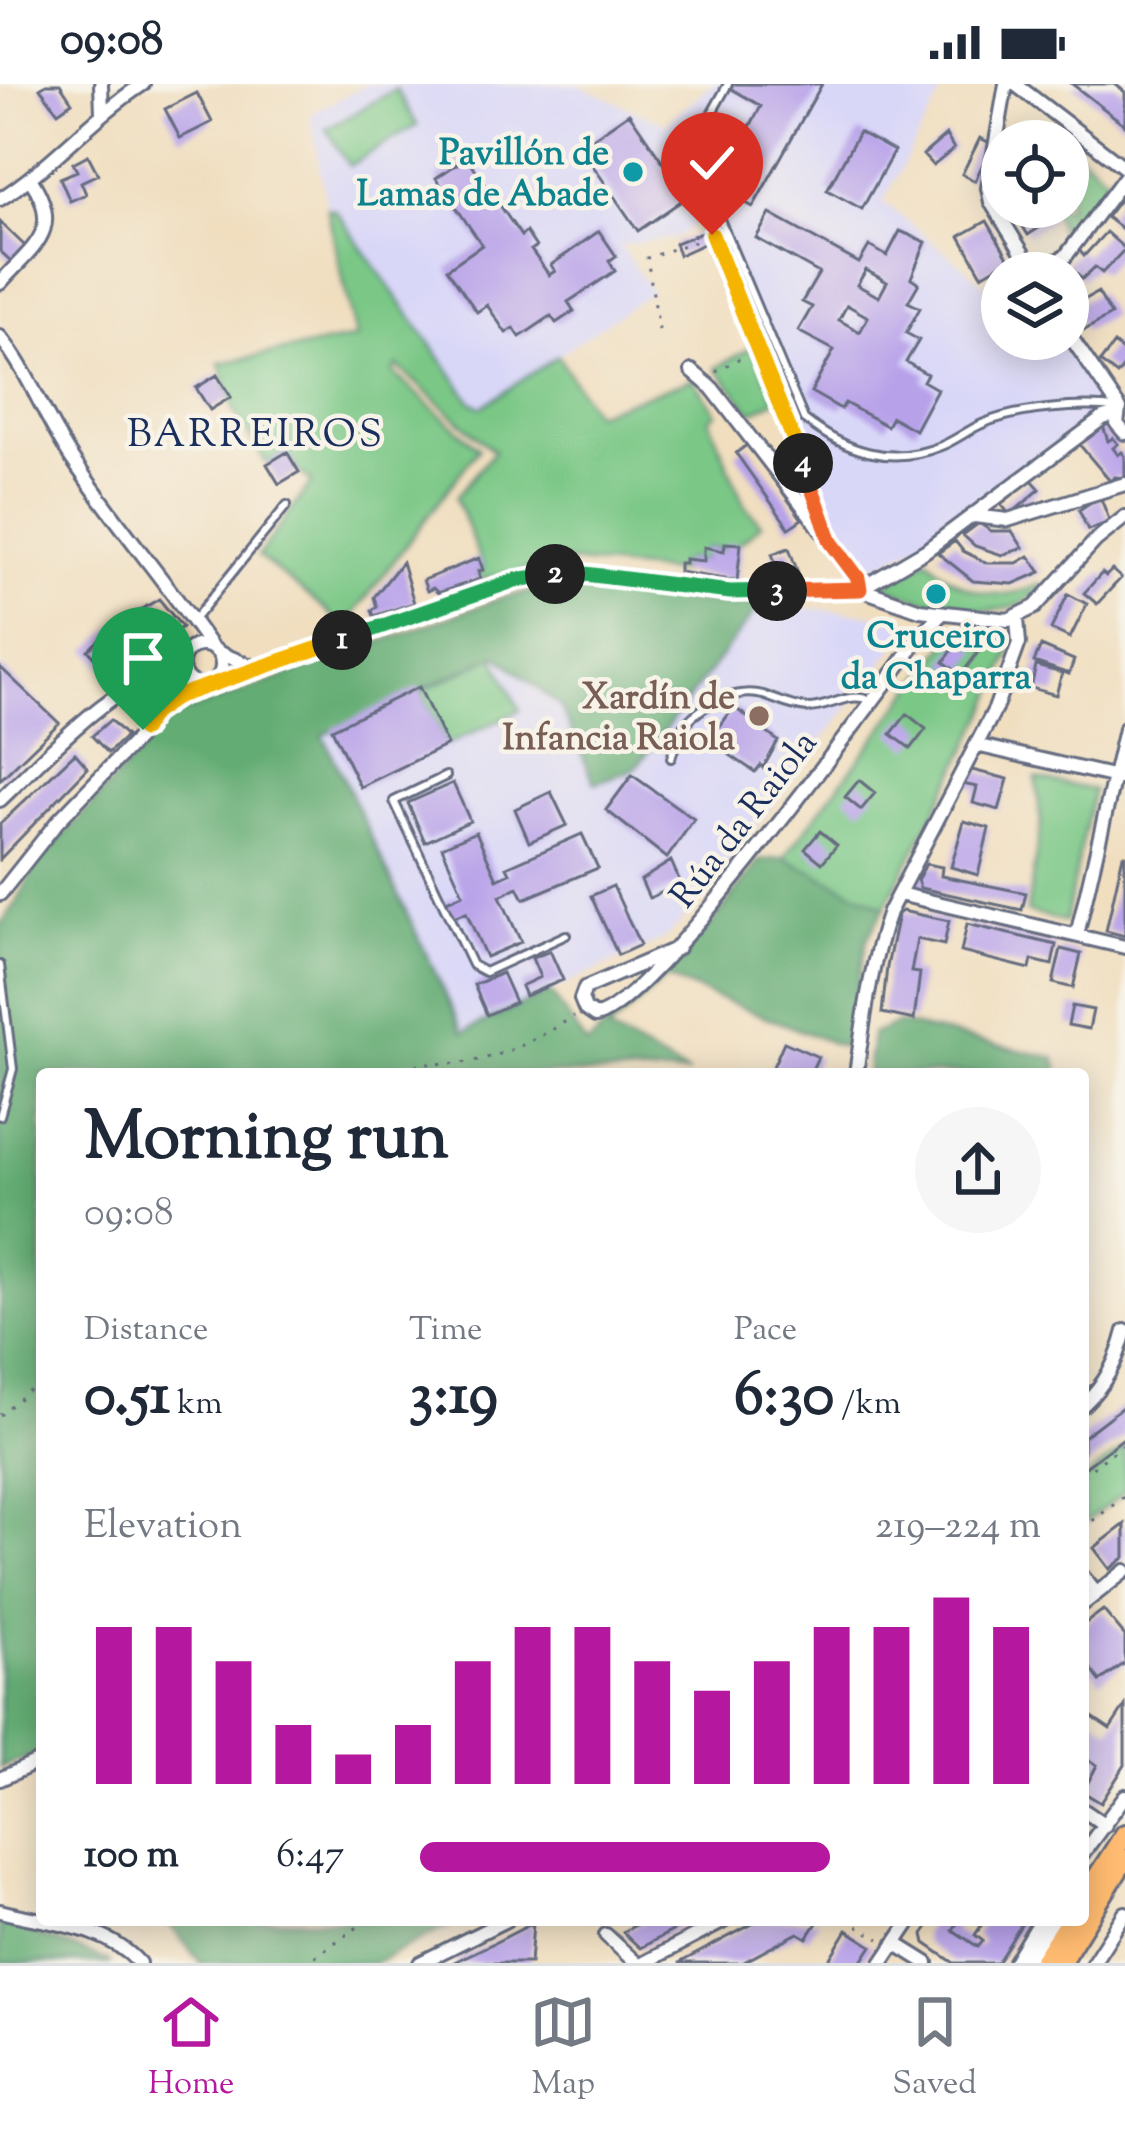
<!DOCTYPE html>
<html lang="en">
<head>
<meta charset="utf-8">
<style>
	:root { --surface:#fff; --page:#f6f6f7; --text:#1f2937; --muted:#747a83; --line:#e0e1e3; --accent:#b5179e }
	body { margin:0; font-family:"Sorts Mill Goudy",serif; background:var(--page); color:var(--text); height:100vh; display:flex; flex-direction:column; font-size:45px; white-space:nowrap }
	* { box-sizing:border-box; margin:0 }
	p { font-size:39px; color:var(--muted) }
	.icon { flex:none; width:66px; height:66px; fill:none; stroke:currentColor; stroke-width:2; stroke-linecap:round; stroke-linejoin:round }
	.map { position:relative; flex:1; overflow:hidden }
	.drawer { position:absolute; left:36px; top:984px; width:1053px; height:858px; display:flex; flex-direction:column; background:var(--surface); border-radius:12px; box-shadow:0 6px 30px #0003 }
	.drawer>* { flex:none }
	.tools { position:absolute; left:981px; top:36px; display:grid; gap:24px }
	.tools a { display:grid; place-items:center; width:108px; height:108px; border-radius:50%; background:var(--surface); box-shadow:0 6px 30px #0003; font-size:60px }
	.pin { position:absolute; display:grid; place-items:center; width:102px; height:102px; color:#fff; margin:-123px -51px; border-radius:50% 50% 50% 0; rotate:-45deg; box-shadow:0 0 12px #0007 }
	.pin .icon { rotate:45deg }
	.km { position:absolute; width:60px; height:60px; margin:-30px; border-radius:50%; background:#222; color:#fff; font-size:33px; line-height:60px; text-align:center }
	.round { display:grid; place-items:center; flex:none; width:126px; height:126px; border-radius:63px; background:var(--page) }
	.summary { display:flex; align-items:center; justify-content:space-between; height:204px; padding:0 48px }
	h1 { font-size:66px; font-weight:700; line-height:90px }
	.metrics { display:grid; grid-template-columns:repeat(3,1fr); gap:18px; height:204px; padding:12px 48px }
	.metrics div { display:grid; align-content:center }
	.metrics b { font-size:60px; font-weight:700 }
	.metrics small { font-size:33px; font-weight:400 }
	.metrics p { font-size:33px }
	.chart { height:336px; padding:24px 48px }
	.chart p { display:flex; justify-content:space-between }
	.chart svg { width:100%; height:216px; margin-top:12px; stroke:var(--accent); stroke-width:6 }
	ul { padding:0 48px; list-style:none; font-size:39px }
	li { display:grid; grid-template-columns:192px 144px 1fr; align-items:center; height:90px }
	li i { height:30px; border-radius:15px; background:var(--accent) }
	.status { display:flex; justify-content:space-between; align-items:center; height:84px; padding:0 60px; background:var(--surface); direction:ltr }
	.status svg { height:33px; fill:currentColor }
	.menu { display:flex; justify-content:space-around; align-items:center; height:168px; border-top:3px solid var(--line); background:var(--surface); font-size:33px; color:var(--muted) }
	.menu a { display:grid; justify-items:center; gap:6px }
	.menu .active { color:var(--accent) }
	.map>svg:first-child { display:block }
</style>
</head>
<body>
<div class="status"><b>09:08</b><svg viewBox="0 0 49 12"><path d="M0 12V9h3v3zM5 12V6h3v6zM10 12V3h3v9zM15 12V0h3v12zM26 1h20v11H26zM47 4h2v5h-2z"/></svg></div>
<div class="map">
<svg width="1125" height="1879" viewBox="0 0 1125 1879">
	<rect width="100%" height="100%" fill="#f7f3e8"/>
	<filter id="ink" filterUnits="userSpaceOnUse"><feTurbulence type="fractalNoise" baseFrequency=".00833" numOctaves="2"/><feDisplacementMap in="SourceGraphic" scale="24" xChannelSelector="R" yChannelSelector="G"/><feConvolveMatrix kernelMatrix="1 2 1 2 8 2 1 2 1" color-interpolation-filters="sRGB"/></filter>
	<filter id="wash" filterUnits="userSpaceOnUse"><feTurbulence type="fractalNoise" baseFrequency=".004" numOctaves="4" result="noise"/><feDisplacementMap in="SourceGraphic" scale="48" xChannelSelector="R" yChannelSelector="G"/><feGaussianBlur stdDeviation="2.7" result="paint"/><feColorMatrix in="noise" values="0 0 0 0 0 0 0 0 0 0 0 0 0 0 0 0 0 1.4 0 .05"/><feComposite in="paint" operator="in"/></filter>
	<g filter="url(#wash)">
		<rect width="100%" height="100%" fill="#f0debf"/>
		<path fill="#d9d7f8" d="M367,0H577L665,40L712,0H947L883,118L1002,214V255H1052L1061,262L1102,305L1100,327L942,449L869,485L847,465L826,430L708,131L675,154L620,161L651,208L482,323L472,318L335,127L327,124L311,30Z
			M761,520L887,532L905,541L907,548L677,843L664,855L463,948L322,650L497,571L560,622L595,699L635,685Z"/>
		<path fill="#7ac786" stroke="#4a7b72" stroke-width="3" d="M396,5L417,41L349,82L327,45Z
			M1068,61L1111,96L1064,158L1052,123H1068Z
			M327,124L335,126L472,318L482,323L558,272L594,329L693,295L717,329L709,335L744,420L761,440C742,459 732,469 705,463L704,477L686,475L685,479H679V488L566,478L480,495L478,487L483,485L456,413L494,367L397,282L393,289L479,364L345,542L258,472L312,398L299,388L287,368L267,380L235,329L220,279L356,254Z
			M752,263L776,316L752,328L716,284Z
			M928,474C957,507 1000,522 1040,499L1043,502C1036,508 1028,517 1019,521C989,535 912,517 885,501Z
			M968,542L1007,548L1014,559L989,623L885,823L784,774L957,546Z
			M494,572L520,626L447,661L421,608Z
			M1036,694L1093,706L1065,838L1027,828L1041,739Z
			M1125,1364V1408L1083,1440V1396Z"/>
		<path fill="#63ac73" stroke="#3f6e68" stroke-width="3" d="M567,500L693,518L761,520L635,685L595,699L560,622L497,571L323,651L463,948L550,908L587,961L711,841L759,777L784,774L885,823L867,855L845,964L666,894L608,947L689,990H42V1676L35,1671L0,1684V841L16,820L36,781L172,633L501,514Z
			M898,939L1055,974L1060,990H867L872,950Z
			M166,1836H461L374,1879H201Z
			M0,1837L109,1877L110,1879H0Z"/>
		<g id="blocks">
			<path fill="#b7a1e9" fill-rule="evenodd" d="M46,0H60L72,18L58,28L40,4Z
				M732,0H822L753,123L717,103L761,22L730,4Z
				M1072,0H1115L1125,8V41Z
				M197,9L212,38L180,54L165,25Z
				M629,29L687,113L638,147L580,63Z
				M859,48L894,67L862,125L827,106Z
				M946,51L954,65L933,82L923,71Z
				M980,54L992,60L975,97L962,90Z
				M88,71L98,90L81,98L86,110L70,117L60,94L77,87L73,79Z
				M467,73L521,152L526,148L536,163L531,166L549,191L555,187L551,181L599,147L616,172L609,177L615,187L568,218L574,227L556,239L551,232L520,253L514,244L506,249L487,221L477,228L447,185L482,161L436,94Z
				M1125,108V147L1106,133Z
				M1021,123H1043L1051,136L1028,151L1014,128Z
				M770,130L859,179L869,162L887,172L900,147L926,158L911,194L919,199L908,218L920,224L906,249L919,256L906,278L927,290L923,297L937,305L915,346L892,333L887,342L845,319L841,325L811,308L834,266L798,247L812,223L802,218L819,189L756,154ZM866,186L887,198L879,213L857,201ZM847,221L868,233L860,248L839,236Z
				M987,137L1009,175L982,191L960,152Z
				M0,138L25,162L11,177L0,167Z
				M715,143L766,271L759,274L710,157L679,171L675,159Z
				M1106,148L1125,165L1102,189L1095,183L1082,195L1066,179L1079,166L1084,172Z
				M1098,208L1111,231L1085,246L1072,223Z
				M1114,260L1125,269V281L1117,291L1100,278Z
				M217,291L231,313L210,326L196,304Z
				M1103,342L1108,357L1113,354L1118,360L1113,364L1118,371L1122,368L1125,372V394L1115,393L1110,397L1079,360Z
				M748,360L802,435L789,444L736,369Z
				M287,368L299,388L279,400L267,380Z
				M1031,395L1040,405L1010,431L1001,420Z
				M1100,412L1110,438L1088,446L1079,426Z
				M979,439L991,447H1012L1023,464L1002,471L975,462L963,451Z
				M955,457L963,467L987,479H1017L1029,472L1041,488L1013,500L973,497L938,469Z
				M725,459L741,460L737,497L679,488V479H685V475L704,477V463L724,467Z
				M789,464L798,489L782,495L772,470Z
				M479,474L483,486L478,487L480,495L438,509L433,504L427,507L423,496Z
				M402,478L414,519L374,532L372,526L377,523L374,513Z
				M1112,486L1121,494L1097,520L1084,509L1102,489L1106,492Z
				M1068,510L1087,520L1070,554L1051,545Z
				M159,515L182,543L115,596L88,566L118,539Z
				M961,554L979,567L961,591L944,578Z
				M1041,562L1074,576L1069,590L1034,578Z
				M1036,582L1062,589L1056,611L1031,604Z
				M0,583L59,639L0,696Z
				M419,603L447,661L360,703L332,645Z
				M734,623L778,657L763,684L761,681L755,688L709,657Z
				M907,630L926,645L911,665L891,650Z
				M110,636L126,652L108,669L92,652Z
				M75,669L88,684L0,775V740Z
				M968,685L1008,695L999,726L973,719L977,703L962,700Z
				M632,691L694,735L667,774L606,726Z
				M859,696L875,709L861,726L845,713Z
				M453,699L470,737L425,758L408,719Z
				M551,708L567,741L529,758L515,725Z
				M964,737L989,744L978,791L951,783Z
				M820,747L837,761L822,779L805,765Z
				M476,748L497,795L510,789L507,783L582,750L598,784L524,815L518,803L500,812L521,858L486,873L466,828L451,834L444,818L463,810L442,763Z
				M1123,771H1125V852L1106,847Z
				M671,777L681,800L649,814L641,796Z
				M926,780L942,783L941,792L1026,809L1022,826L920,804L917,796Z
				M613,802L640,861L618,871L591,812Z
				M902,827L949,837L944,861L917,855L911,888L920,889L914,936L882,929L887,883L898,830Z
				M967,840L1056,861L1052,881L1032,876L1030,885L961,868Z
				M1061,865L1081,870L1073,904L1053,899Z
				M550,867L563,896L525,912L521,902L540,893L532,874Z
				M502,889L515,918L487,931L474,901Z
				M1072,922L1093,926L1089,945L1068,941Z
				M784,958L818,973L810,990H782L772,985Z
				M1125,1321V1353L1083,1385V1353Z
				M1125,1440V1473L1110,1485L1094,1464Z
				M1103,1526L1125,1552V1579L1100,1597L1083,1574V1541Z
				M1125,1622V1681L1101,1719L1083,1708L1097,1681L1090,1677L1083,1688V1643L1091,1632L1110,1645Z
				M645,1836H693L640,1864L623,1848Z
				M760,1836H819L807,1854L798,1849L742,1879H679Z
				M933,1836H959L953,1846L978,1863L983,1857L975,1851L985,1836H1024L997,1879H954L925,1859L923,1850Z
				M533,1839L530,1879H452L500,1856Z
				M847,1846L872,1862L861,1879H827Z"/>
		</g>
	</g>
	<g filter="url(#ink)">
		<use href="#blocks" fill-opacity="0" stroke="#666c80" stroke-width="3"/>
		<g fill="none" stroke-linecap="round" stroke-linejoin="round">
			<defs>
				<path id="lane" d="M728,0L699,52L698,83L804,335C845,367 890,383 941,362C956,356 968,346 982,340C1014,325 1085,319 1119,325
					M193,537L287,421
					M671,674C675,663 678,647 686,639C703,620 738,604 763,611C778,616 791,623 808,624C830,624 850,606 871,617
					M446,692L394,717L472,881L485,888L566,851
					M0,881L13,985L0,1032"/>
				<path id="street" d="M101,0L102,29
					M1006,0L988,104L991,118L1035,189
					M1015,0L1125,84
					M0,115C52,82 91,34 143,0
					M1033,186L1065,173L1125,93
					M0,199C34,161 64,146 31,96
					M1068,249L1120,325
					M0,253C32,292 47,341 77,382C120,444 169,502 212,564
					M692,287L712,304L851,484L860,505
					M1119,326L1117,340L1125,349
					M974,432L1008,436L1125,400
					M860,505L925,467L1103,334L1117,330
					M182 581a20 20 0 1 1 40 0a20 20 0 1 1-40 0Z
					M217,568L258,585
					M212,599L516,496L569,488L730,508L860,505L920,526L1008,536L1035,523L1096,456L1125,433
					M138,602L171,603L191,598
					M976,661L1125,695
					M0,716C40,678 79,635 126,605C145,593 165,586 183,573
					M0,810L58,737L138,654L153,629L166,618L205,601
					M899,810L1125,863
					M1077,851L1125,645
					M678,864L585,904L581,915L585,925L595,932C648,926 881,605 926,545L943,529
					M856,990C864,934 870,882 889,828L995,625L1019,559L1017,534
					M1083,1321C1106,1299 1117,1278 1125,1247
					M1083,1493L1096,1509
					M1083,1520L1125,1487
					M0,1695L42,1676
					M1083,1726L1105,1741
					M1083,1769L1125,1712
					M0,1827C48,1840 104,1840 139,1879
					M606,1851L636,1879
					M895,1859L927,1879
					M420,1879L506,1836
					M644,1879L726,1836
					M882,1879L911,1836
					M1014,1879L1040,1836
					M1028,1879L1053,1836
					M1093,1879L1125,1829"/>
				<path id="primary" d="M1083,1815L1125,1750
					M1042,1879L1070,1836
					M1060,1879L1125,1775"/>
			</defs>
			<use href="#lane" stroke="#666c80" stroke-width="12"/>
			<use href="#street" stroke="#666c80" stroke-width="18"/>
			<use href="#primary" stroke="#666c80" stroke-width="24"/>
			<path stroke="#666c80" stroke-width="3" stroke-dasharray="3 9" stroke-linecap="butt" d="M659,246L647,174L712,151L818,417
				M716,288L754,266
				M393,990C415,975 443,982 468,978C508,971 540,954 574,932
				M0,1331L42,1295
				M1083,1391L1125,1359
				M1083,1444L1125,1412
				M847,1836L880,1855
				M305,1879L368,1836"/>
			<use href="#lane" stroke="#fff" stroke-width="6"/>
			<use href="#street" stroke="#fff" stroke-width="12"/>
			<use href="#primary" stroke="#ffbb71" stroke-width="18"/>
		</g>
	</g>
	<g fill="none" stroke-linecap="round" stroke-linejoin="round" filter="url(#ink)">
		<defs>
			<path id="split-1" d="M143,646L153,629L178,612L342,556"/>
			<path id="split-2" d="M342,556L516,496L555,490"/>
			<path id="split-3" d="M555,490L569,488L730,508L777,507"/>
			<path id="split-4" d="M777,507L860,505L858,494L831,458L803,379"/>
			<path id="split-5" d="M712,151L803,379"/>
		</defs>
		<use href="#split-1" stroke="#fff" stroke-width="24"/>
		<use href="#split-2" stroke="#fff" stroke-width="24"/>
		<use href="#split-3" stroke="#fff" stroke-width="24"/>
		<use href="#split-4" stroke="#fff" stroke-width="24"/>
		<use href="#split-5" stroke="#fff" stroke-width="24"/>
		<use href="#split-1" stroke="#f5b400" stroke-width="15"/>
		<use href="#split-2" stroke="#22a559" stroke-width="15"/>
		<use href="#split-3" stroke="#22a559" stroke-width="15"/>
		<use href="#split-4" stroke="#f0652b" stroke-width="15"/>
		<use href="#split-5" stroke="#f5b400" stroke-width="15"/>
	</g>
	<g fill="#0f9aa8" stroke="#f7f3e8" stroke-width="4.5">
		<circle cx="633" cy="88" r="12"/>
		<circle cx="936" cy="510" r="12"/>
	</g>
	<circle fill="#8d6e63" stroke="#f7f3e8" stroke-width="4.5" cx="759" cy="632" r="12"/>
	<g text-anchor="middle" stroke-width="9" stroke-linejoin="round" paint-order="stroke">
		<g font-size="36" font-weight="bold" fill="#0d838f" stroke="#f7f3e8" text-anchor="end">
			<text x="609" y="80">Pavillón de<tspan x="609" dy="41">Lamas de Abade</tspan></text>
			<text x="936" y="563" text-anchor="middle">Cruceiro<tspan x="936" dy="41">da Chaparra</tspan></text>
		</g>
		<g font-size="36" font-weight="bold" fill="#785e54" stroke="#f7f3e8" text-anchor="end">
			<text x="735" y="624">Xardín de<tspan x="735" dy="41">Infancia Raiola</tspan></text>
		</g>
		<g font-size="36" fill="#1b2f5e" stroke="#f7f3e8">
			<text transform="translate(742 734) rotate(-52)" y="13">Rúa da Raiola</text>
		</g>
		<g font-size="39" letter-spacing="3" fill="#1b2f5e" stroke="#f7f3e8">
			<text x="256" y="362">BARREIROS</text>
		</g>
	</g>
</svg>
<div class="tools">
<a><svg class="icon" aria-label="locate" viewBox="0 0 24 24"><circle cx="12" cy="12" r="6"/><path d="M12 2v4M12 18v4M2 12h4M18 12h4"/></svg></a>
<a><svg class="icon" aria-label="layers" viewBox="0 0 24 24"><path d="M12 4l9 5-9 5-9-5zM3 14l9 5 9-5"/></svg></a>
</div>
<div class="pin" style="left:143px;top:646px;background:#1e9e55"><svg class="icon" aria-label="arrive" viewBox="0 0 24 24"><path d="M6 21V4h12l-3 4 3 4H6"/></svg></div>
<div class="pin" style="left:712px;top:151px;background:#d93025"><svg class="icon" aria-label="check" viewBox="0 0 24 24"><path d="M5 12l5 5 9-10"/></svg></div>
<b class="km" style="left:342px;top:556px">1</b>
<b class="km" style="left:555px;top:490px">2</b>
<b class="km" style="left:777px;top:507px">3</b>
<b class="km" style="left:803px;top:379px">4</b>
<section class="drawer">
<div class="summary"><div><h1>Morning run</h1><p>09:08</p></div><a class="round"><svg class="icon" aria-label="share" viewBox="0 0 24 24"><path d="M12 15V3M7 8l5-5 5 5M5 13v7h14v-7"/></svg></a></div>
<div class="metrics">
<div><p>Distance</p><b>0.51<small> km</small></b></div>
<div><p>Time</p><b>3:19</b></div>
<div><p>Pace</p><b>6:30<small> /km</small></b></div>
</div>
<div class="chart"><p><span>Elevation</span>219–224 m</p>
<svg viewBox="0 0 160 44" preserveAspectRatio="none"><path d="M5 44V12M15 44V12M25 44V19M35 44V32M45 44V38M55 44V32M65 44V19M75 44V12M85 44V12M95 44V19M105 44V25M115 44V19M125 44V12M135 44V12M145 44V6M155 44V12"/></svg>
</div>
<ul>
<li><b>100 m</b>6:47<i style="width:66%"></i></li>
</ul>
</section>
</div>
<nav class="menu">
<a class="active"><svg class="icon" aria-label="home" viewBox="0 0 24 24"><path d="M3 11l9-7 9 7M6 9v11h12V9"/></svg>Home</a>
<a><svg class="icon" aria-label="map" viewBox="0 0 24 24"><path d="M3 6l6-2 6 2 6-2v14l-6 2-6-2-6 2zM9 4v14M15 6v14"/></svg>Map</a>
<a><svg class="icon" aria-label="saved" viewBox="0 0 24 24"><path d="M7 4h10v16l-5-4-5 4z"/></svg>Saved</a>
</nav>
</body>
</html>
